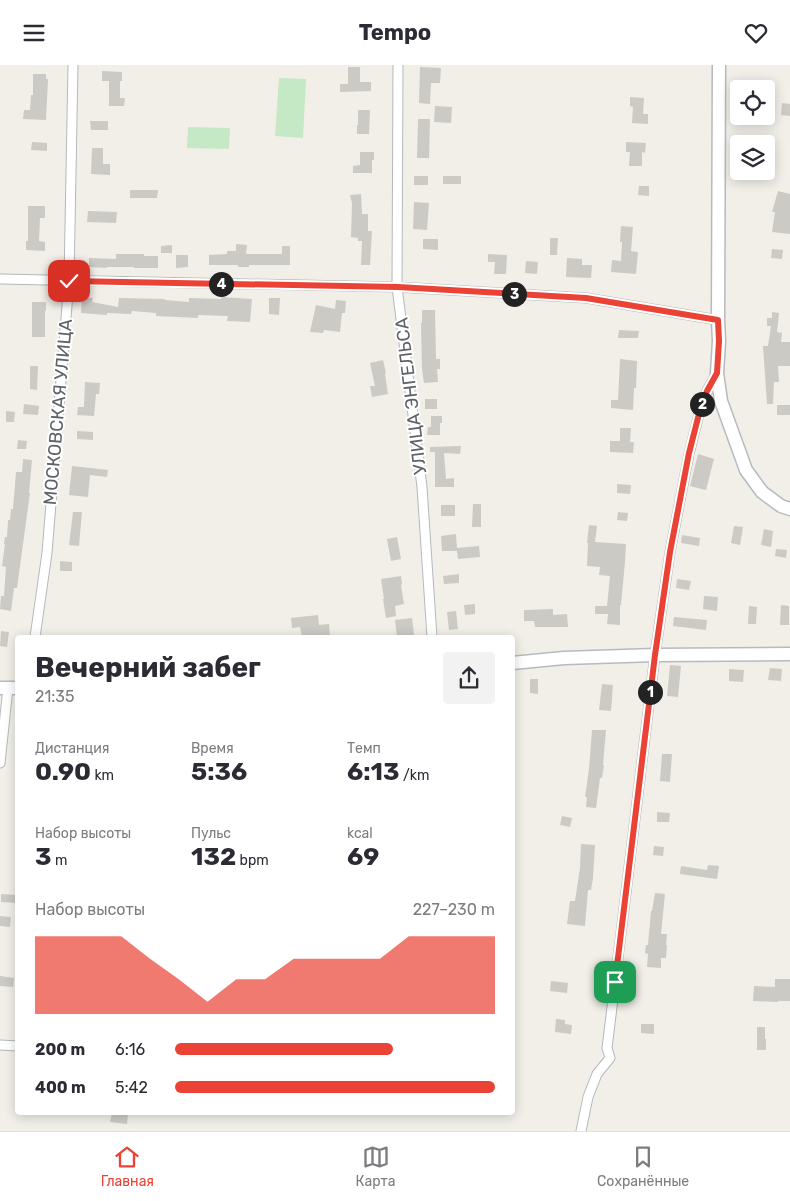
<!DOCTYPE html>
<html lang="ru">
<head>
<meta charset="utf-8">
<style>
	:root { --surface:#fff; --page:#f2f2f3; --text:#2b2b33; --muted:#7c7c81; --line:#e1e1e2; --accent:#ea4335 }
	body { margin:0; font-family:Rubik,sans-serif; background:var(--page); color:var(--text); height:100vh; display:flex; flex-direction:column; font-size:19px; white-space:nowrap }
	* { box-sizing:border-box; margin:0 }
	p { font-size:16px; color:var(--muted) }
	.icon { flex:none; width:28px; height:28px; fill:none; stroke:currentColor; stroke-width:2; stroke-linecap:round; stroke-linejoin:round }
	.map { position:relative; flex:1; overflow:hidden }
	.sheet { position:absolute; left:15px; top:570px; width:500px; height:480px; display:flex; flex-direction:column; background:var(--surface); border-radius:5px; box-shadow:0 2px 12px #0003 }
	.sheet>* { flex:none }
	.tools { position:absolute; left:730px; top:15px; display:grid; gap:10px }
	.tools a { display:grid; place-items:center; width:45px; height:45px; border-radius:5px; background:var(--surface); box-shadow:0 2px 12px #0003; font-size:25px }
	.pin { position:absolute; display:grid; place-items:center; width:42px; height:42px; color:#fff; margin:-21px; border-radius:10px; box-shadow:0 2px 8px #0006 }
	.km { position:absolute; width:25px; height:25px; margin:-12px; border-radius:50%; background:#222; color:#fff; font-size:14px; line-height:25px; text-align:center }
	.round { display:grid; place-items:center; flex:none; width:52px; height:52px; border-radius:5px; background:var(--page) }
	.overview { display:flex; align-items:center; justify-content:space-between; height:85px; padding:0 20px }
	h1 { font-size:28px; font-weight:700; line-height:38px }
	.stats { display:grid; grid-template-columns:repeat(3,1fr); gap:8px; height:85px; padding:5px 20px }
	.stats div { display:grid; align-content:center }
	.stats b { font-size:25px; font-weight:700 }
	.stats small { font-size:14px; font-weight:400 }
	.stats p { font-size:14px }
	.chart { height:140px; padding:10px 20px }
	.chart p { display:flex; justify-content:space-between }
	.chart svg { width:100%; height:90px; margin-top:5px; fill:var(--accent); opacity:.7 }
	ul { padding:0 20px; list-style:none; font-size:16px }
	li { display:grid; grid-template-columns:80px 60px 1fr; align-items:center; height:38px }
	li i { height:12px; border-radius:6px; background:var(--accent) }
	header { display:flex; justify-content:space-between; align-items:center; height:65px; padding:0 20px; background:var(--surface); font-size:22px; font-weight:700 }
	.dock { display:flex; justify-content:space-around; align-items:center; height:70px; border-top:1px solid var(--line); background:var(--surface); font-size:14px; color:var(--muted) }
	.dock a { display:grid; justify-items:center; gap:2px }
	.dock .current { color:var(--accent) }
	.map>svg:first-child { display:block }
</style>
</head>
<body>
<header><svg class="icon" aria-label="menu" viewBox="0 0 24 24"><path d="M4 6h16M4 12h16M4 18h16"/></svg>Tempo<svg class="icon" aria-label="heart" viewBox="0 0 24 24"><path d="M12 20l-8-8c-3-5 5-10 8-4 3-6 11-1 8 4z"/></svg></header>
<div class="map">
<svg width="790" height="1066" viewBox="0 0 790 1066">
	<rect width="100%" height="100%" fill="#f1efe8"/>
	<path fill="#c5e8c5" d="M279,13L306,14L303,73L275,71Z
		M188,62L230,63L229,84L187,83Z"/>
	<path fill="#cccac5" d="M348,2H360V17H371V26L340,27V19H348Z
		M420,2L441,3L440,18H431L430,39L419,38Z
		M102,6L122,7V16H120V33H125L124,41H109V16H102Z
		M33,9H46V14H48L46,55L23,54L24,45H30L31,30H33Z
		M630,32L644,33L643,49H648V59L632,58L633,42L630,41Z
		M782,38L790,39V51L781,50Z
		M435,41L452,42L451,58L434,57Z
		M358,45H370L369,69H357V60H358Z
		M418,54H430L429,93H417Z
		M90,56H108V65H91Z
		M32,77L47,78V86L31,85Z
		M626,77L646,78L645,88L642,87V101H629L630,87H626Z
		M92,83H103V99H110V110L91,109Z
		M360,87H374V95H372V108H353V101L360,100Z
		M414,111H428V120H414Z
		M443,111H461V119H443Z
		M639,121H649V131L638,130Z
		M130,125H158L157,133H130Z
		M778,126L790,129V169L772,167L775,147H772Z
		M361,129L362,149H368V166H372L370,200H361L362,176H358V173L351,172L352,138L350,130Z
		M414,137L429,138L427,165L413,164Z
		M28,141H45V153H40L39,176L45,177V186L26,185V176H28Z
		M88,146L117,147L116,158L87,157Z
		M621,161L633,162L631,186L638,187L636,209L611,207L612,195L621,196L622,177H620Z
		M550,173H558L557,190H550Z
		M423,174H438V185L423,184Z
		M236,179L247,180L246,189H282V181H290V200H249V202H238V200H209V190L227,189V186H236Z
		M172,180V188H161V181Z
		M772,184L783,185L782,194L771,193Z
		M116,189H144V191H158V203H134V202H107V203L89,202V193L116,194Z
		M488,189L507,190L506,209H494L495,197H488Z
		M176,190H188V202L176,203Z
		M567,193L582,194V200H592L591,213L566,212Z
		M526,196L538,197L537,209L525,208Z
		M82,232L93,233L92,237L118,242L119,233L165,234V235L189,237V233L221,234V232L252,234L250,257L227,256L228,251L198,250V253L156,251V248L132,246L131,249L107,248V250L81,248Z
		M269,233H280L279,250L269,249Z
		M336,235L346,236L345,248H342L340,267L324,265L323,268L310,267L316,240L335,244Z
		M32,237H46V246H45V272H32Z
		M422,245H435L436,294H440V304H437L438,317L424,318L422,304L421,258H422Z
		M772,247L779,248L777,267L782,268L781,277H790V301H778L779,317H774L773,339H767L763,281H768L771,261H767V253H772Z
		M619,265L639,266L638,273H618Z
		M620,294L637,296L636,323H634L633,345L611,343V335H618Z
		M383,295L386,308L385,309L388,329L372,332L370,321H375L370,298Z
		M30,301H38L37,325L30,324Z
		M85,317L100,318L99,329H96L94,351L77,350L78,342H84Z
		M425,334H437V344H425Z
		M24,339L39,341L38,350L23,349Z
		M777,340H790V350H777Z
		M6,346L15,347L14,357H6Z
		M431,351H442V358H440V370H427L428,362H431Z
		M620,363H631L630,377H634L633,388L610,387V376H620Z
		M77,366L93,367V375L77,374Z
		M18,375L27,376L26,384H17Z
		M461,381L460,389L444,388L446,414L454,413V422H435V387H430V382Z
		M698,389L714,394L706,425L690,421Z
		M23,394L32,395L29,428H30L17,523H14L11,546L0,544L1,531H4L6,502L2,501L5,479H4L5,472H7L8,455H10L11,444H13L16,407H22Z
		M72,401L108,405L107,412L90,410L88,432L69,430Z
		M617,419L631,420L630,429L617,428Z
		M473,439H481V462H472Z
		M441,440H455V451H441Z
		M73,447H82L79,481L69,480Z
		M618,447L628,448L627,456L617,455Z
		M589,460L597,461L595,477L626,479L625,496V497L621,540H620V560L607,559L608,549H595V541H607L610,511L599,510L600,502L587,501L588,478H587Z
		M734,461L743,462L740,480L731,478Z
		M764,464L773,466L771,482L761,480Z
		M456,469L457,483L479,481L480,492L458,494L457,486H442L441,471Z
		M682,470L700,473L699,481L681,478Z
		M397,472L401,494L391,496L387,474Z
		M776,484L787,485L786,493L775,491Z
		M60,496L72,497V506H60Z
		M459,509V518L444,519L443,511Z
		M401,511L402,519L401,520L404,539L395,541L396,551L386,553L383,534H384L381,514Z
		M677,514L691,516L689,525L676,523Z
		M704,531L718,532L717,546L703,544Z
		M475,539V549L465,550L464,540Z
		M781,540L789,541V560H780Z
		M749,541L757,542L756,559H748Z
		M553,544V550L567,549L568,562H535L534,556H524V545Z
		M456,546L458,564L449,565L447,547Z
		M318,550L319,560L329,559L330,572H302L300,562L292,563L291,553Z
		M674,552L707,555L706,565L673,561Z
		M412,553L414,570L397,572L395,555Z
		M1,566L9,567L7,582L0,581Z
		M670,600L681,601L678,632L667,631Z
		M770,603L782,604L781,616L768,615Z
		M729,604L744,605L743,617L729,616Z
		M530,614H538V629L530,628Z
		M602,619L613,620L611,646L599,645Z
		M592,665H606L603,700H604L602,713H600L596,743L586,742L587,732H585L589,704Z
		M662,689H672L670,717L660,716Z
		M657,747L670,748L669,757H657Z
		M562,751L572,753L570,762L560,760Z
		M581,779L595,780L593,813L591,825H588L585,861L567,859L570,836H575L580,803Z
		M654,781L664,782L663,791L653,790Z
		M708,800L719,801L717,814L680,809L681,801L707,805Z
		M655,828L665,829L661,869H667L666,880H667L666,893H661V903L647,902L648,889L645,888L646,880H648L651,846H652Z
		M1,829L17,830V838L1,837Z
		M0,851L11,852L10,862L0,861Z
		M0,911L14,913L13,922L0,921Z
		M775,914H790V936H778V937L753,936L754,921L775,922Z
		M551,916L568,918L567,928L550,926Z
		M556,954L565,955V959L572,960L571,969L555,967Z
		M641,959H654V969L641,968Z
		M757,962H765V974H766V985H757Z
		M112,1048H128L127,1059L110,1057Z"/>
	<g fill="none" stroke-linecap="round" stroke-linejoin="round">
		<defs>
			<path id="street" d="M398,0L397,222L422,422L432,572
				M0,214L397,222L586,233L718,255
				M35,572L47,488L69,216L73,0
				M0,698L8,623
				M0,980L18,981
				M581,1066L588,1032L597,1009L610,993L607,983L655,590L670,487L689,389L701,341L707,326L717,308"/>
			<path id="secondary" d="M719,0L718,255L719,276L717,308L721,336L746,405L762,427L781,441L790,444
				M512,598L564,593L655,590L790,589
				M0,623H18"/>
		</defs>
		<use href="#street" stroke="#b5b8bc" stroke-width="11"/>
		<use href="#secondary" stroke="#b6babf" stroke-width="15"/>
		<use href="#street" stroke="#fff" stroke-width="9"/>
		<use href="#secondary" stroke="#fff" stroke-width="12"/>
	</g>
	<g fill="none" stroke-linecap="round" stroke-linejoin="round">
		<defs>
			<path id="route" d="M69,216L398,222L586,233L718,255L719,276L717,308L707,326L701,341L689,388L670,487L655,590L615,917"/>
		</defs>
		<use href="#route" stroke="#fff" stroke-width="10"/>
		<use href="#route" stroke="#ea4335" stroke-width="6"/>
	</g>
	<g text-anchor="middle" stroke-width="4" stroke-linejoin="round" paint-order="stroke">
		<g font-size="18" fill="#5f6368" stroke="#fff">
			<text transform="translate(411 331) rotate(-97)" y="6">УЛИЦА ЭНГЕЛЬСА</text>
			<text transform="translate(58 347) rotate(-85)" y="6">МОСКОВСКАЯ УЛИЦА</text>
		</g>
	</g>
</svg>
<div class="tools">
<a><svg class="icon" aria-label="locate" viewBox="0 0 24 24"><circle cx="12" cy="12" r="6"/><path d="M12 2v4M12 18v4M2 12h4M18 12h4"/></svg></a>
<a><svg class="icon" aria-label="layers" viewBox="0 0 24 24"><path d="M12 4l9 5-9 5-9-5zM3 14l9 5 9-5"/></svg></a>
</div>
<div class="pin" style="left:615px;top:917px;background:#1e9e55"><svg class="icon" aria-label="arrive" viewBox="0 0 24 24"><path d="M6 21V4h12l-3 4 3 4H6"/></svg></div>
<div class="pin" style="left:69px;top:216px;background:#d93025"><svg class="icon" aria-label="check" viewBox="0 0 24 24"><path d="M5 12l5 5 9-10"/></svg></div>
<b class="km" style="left:650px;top:627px">1</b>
<b class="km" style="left:702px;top:339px">2</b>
<b class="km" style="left:514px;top:229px">3</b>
<b class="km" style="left:221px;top:219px">4</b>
<section class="sheet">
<div class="overview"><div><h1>Вечерний забег</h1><p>21:35</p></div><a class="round"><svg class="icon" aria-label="share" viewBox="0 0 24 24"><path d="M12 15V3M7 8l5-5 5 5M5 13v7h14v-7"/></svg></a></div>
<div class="stats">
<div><p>Дистанция</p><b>0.90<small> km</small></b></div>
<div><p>Время</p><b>5:36</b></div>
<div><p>Темп</p><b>6:13<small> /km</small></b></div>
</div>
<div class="stats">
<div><p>Набор высоты</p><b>3<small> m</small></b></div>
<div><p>Пульс</p><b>132<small> bpm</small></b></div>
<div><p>kcal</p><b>69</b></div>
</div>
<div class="chart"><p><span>Набор высоты</span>227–230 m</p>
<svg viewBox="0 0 160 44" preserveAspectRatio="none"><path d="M0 44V6L10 6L20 6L30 6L40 17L50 27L60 38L70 27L80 27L90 17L100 17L110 17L120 17L130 6L140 6L150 6L160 6V44z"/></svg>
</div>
<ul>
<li><b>200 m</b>6:16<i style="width:68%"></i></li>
<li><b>400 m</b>5:42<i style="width:100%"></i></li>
</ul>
</section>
</div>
<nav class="dock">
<a class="current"><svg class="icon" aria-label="home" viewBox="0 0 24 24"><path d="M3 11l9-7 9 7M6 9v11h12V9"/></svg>Главная</a>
<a><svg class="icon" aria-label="map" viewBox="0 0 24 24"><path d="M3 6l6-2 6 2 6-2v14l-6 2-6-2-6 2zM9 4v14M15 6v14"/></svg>Карта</a>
<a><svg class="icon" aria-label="saved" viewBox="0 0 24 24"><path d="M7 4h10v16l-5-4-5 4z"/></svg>Сохранённые</a>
</nav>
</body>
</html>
